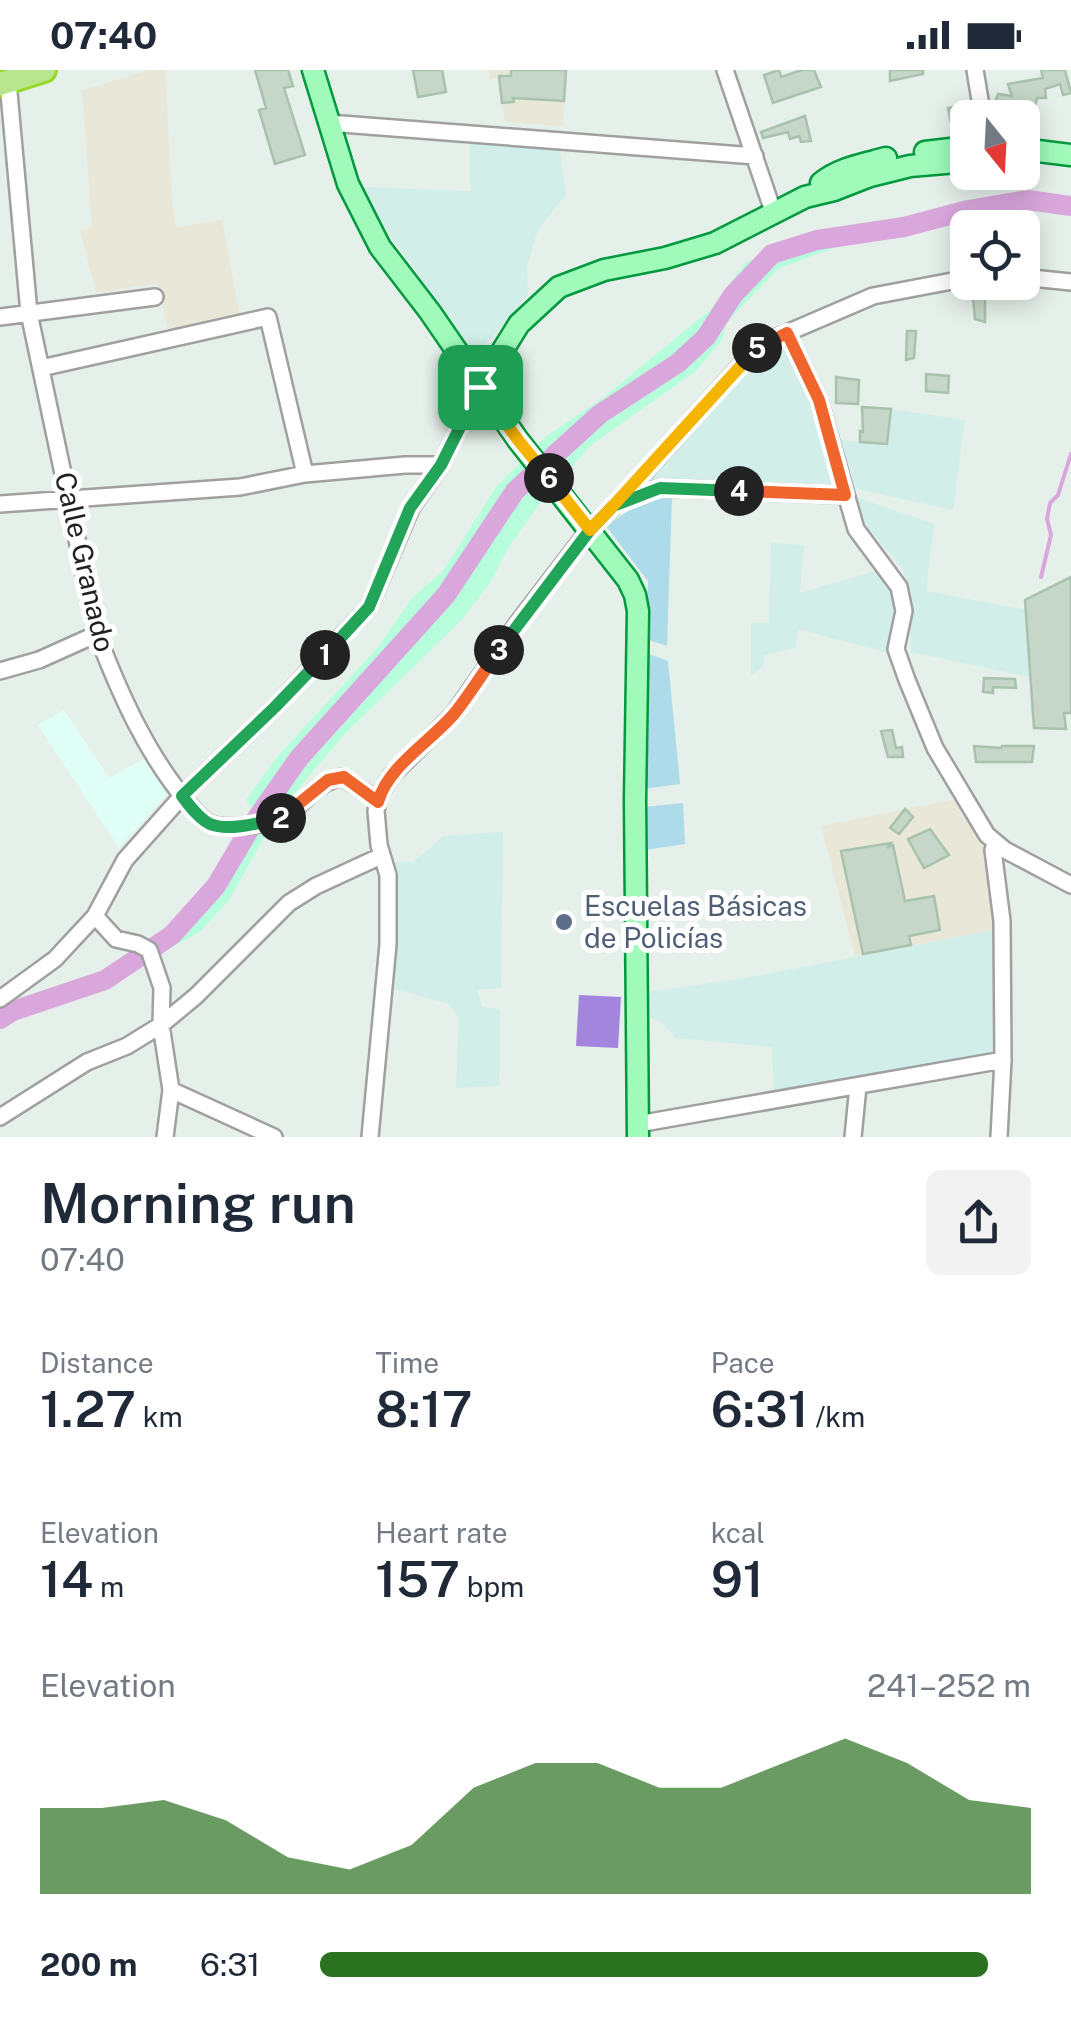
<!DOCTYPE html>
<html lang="en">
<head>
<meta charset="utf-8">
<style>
	:root { --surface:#fff; --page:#f2f2f3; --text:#1f2937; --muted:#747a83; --accent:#2b7220 }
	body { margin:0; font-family:"Public Sans",sans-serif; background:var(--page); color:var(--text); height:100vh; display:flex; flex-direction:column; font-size:38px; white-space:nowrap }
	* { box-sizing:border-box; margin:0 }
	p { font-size:32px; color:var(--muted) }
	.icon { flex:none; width:55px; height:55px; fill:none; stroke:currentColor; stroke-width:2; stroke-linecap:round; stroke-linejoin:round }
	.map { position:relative; height:1067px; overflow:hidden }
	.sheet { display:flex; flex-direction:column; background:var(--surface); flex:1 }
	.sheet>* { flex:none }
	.needle { width:65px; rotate:162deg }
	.controls { position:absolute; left:950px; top:30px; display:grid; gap:20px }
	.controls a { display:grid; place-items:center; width:90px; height:90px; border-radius:15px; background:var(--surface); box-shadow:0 5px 25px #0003; font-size:50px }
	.pin { position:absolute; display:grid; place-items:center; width:85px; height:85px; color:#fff; margin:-42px; border-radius:20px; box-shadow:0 5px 15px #0006 }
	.km { position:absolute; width:50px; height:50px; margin:-25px; border-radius:50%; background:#222; color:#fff; font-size:28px; line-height:50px; text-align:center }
	.round { display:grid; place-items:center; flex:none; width:105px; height:105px; border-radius:15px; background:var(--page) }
	.headline { display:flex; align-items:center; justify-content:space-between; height:170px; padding:0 40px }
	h1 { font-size:55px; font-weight:600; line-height:75px }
	.metrics { display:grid; grid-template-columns:repeat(3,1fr); gap:15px; height:170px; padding:10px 40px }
	.metrics div { display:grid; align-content:center }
	.metrics b { font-size:50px; font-weight:600 }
	.metrics small { font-size:28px; font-weight:400 }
	.metrics p { font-size:28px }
	.chart { height:280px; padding:20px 40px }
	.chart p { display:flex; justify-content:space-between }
	.chart svg { width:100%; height:180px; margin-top:10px; fill:var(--accent); opacity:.7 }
	ul { padding:0 40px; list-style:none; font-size:32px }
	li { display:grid; grid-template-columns:160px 120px 1fr; align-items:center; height:75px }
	li i { height:25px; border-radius:12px; background:var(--accent) }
	.status { display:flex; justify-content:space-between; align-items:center; height:70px; padding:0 50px; background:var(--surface); direction:ltr }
	.status svg { height:28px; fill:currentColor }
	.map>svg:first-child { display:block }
</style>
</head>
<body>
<div class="status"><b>07:40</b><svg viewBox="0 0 49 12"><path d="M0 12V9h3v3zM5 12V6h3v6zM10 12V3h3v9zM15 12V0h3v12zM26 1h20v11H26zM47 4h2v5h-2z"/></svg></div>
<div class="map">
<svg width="1071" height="1067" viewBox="0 0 1071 1067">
	<rect width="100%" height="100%" fill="#e6f0ea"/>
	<path fill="#e9e8d8" d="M149,0H165L173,141L176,158L222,149L240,246L169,263L157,213L96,223L80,160L92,157L82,20Z
		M489,0H566L563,56L505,52L499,7L490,10Z
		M956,729L964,751L973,753L986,776L998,859L855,886L821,756Z"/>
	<path fill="#e0fff6" d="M64,640L109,708L146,688L166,720L165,726L119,778L38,655Z"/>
	<path fill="#d2eee9" d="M470,72L560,80L566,125L538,159L527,197L528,225L493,267L473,283L381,152L363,117L470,121Z
		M783,271L815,344L837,416L709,414L647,409L772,275Z
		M891,339L965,350L953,440L857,419L839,370L887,374Z
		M853,426L934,454L926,521L1026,540L1030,607L911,582L909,518L901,496L868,458Z
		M771,473L804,475L800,523L875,501L887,512L896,531L888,583L798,559L796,578L764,585L763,597L751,605V553H769Z
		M503,762L501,918L477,920L482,937L500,939L499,1016L456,1018L459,948L449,934L394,919L397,862L393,792H413L444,766Z
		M998,859L996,983L902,1002L774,1025L772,977L676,968L662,953L650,948L648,922L746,908Z"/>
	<path fill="#addbe9" d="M672,426L667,576L646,569L648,511L606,456L637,435Z
		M646,583L668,591L680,714L643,719Z
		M683,733L685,774L645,780L644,737Z"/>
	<path fill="#b6fedc" d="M1026,125L1052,126L1071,131V145L1063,141L1034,140L985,144L942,157L844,174L778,199L726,253L722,270L696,301L590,376L537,437L507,480L490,513L462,549L345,664L277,744L229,830L200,862L147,890L140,877L169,855L209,813L252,738L246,730L276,688L379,576L412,528L443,501L496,417L545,367L603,328L711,239L745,193L783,175L827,161L905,148L995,127Z"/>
	<path fill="#a385de" d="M579,925L621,927L618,978L576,976Z"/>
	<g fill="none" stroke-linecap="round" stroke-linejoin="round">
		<path stroke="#daa7dd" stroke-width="4" d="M1041,507L1051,465L1047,449L1050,433L1058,425L1071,384"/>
		<path stroke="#daa7dd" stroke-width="20" d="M0,949L13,941L105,910L172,865L216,816L252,755L299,688L446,525L515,421L600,344L678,293L706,267L733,225L772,184L817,170L904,157L968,140L1028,130L1071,136"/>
	</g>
	<path fill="#c6d7c9" stroke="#a8c2ad" stroke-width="2.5" d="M255,0H288L293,16L284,18L305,85L275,94L259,40L266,38Z
		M413,0H442L446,22L418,27Z
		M511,0H566L564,31L513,28L514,32L502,33L499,6H511Z
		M779,0L781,7L802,0H814L821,17L773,33L764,5Z
		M890,0H923V4L890,11Z
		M1041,0H1065L1071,23L1063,25L1060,14L1045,19L1046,28H1037L1034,41L1018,37L1017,48L1005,44L1004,48L996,47L995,33L998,24L1012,26L1008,14L1043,8Z
		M969,34L971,42L963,44L967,55L958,58L951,53L948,38Z
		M805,46L811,71L801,72L799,66L790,69L788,62L763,68L761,62Z
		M973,228H985V252L975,249Z
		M907,261H916L914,288L906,290Z
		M926,304L949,306L948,323L926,321Z
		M836,307L859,310L858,334L836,333Z
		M862,337L891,339L887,374L860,372V361L863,362Z
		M1071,507V643H1064L1066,659L1034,658L1025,530Z
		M984,608L1015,609L1016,618L993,617V623L983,622Z
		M892,660L896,678L902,677L903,687H888L881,661Z
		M974,676L1001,678L1002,676H1034L1032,692H976Z
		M905,739L913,747L899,764L890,758Z
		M930,759L949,785L924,798L908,769Z
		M891,773L887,778L893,775L905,831L934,826L940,860L909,866L911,875L863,884L841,781Z"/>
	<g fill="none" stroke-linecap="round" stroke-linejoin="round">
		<defs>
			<path id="minor" d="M725,0L774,144
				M975,0L983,48
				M8,12L29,243L97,564C120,624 147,685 188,733C195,741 202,751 211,754C227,760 265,755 280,748C304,738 310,714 343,707L378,731
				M329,53L755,86
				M1022,207L1071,212
				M0,247L155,227
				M787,263L819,330L856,459L899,517L904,541L896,579L907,610L935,678L987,765L1005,780L1071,815
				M41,298L268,247L305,404
				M622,432L659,418L845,425
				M0,434L240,417L305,404L405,395H441
				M0,601L39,590L97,564
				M996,773L993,780L1002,851L1003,990L999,1067
				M95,846L116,869L138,874L149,880L162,918L161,955L171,1020L165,1067
				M0,929L55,889L95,846L125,790L182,726L275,637L369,537L411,438L441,395L480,317
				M171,1020L274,1067
				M0,1047L87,992L127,976L161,955L196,926L289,833L316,816L381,786
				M638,1054L1003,990
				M370,1067L388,874V805L379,775L376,741L379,726L391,706L453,645L519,551L589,460L613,437L759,275L873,226L968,208
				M853,1067L858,1016"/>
			<path id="major" d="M313,0L348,114L380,177L430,242L518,370L628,510L635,525L638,541L635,730L638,1067
				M1022,79L1071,85
				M925,82L968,77
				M821,113C839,98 864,94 886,88
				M480,317L519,254L559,217L604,200L665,188L715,173L805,127L834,120L870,106L910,96L968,91"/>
			<path id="highway" d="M0,14L44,0"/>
		</defs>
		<use href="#minor" stroke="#a0a0a0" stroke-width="20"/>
		<use href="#major" stroke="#02993e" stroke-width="25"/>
		<use href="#highway" stroke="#95d928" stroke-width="28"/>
		<use href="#minor" stroke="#fff" stroke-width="15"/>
		<use href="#major" stroke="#a0fbbb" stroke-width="20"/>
		<use href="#highway" stroke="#b7e68f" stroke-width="22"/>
	</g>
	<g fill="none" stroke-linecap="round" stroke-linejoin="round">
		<defs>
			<path id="split-1" d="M325,585L369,537L410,438L441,395L480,317"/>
			<path id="split-2" d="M281,748C263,752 229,762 210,754C199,749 189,735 182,726L275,637L325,585"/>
			<path id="split-3" d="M281,748L328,710L344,707L378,732C387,697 431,671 454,644C470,624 484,601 499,580"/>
			<path id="split-4" d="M499,580L590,460L613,436L660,418L739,421"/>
			<path id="split-5" d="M739,421L845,425L819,330L787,263L757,278"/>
			<path id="split-6" d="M549,408L590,460L613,436L757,278"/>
			<path id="split-7" d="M480,317L518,370L549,408"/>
		</defs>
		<use href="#split-1" stroke="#fff" stroke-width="20"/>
		<use href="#split-2" stroke="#fff" stroke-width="20"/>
		<use href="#split-3" stroke="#fff" stroke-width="20"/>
		<use href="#split-4" stroke="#fff" stroke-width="20"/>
		<use href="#split-5" stroke="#fff" stroke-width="20"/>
		<use href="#split-6" stroke="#fff" stroke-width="20"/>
		<use href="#split-7" stroke="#fff" stroke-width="20"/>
		<use href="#split-1" stroke="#22a559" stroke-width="12"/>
		<use href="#split-2" stroke="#22a559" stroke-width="12"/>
		<use href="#split-3" stroke="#f0652b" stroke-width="12"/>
		<use href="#split-4" stroke="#22a559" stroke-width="12"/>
		<use href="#split-5" stroke="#f0652b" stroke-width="12"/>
		<use href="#split-6" stroke="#f5b400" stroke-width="12"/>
		<use href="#split-7" stroke="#f5b400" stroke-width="12"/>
	</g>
	<circle fill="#5c6f8a" stroke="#fff" stroke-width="4" cx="564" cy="852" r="10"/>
	<g text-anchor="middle" stroke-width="10" stroke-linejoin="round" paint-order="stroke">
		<g font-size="28" fill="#1f1f1f" stroke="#fff">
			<text transform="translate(85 492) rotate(77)" y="10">Calle Granado</text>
		</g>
		<g font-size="28" fill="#4e5e75" stroke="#fff" text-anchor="start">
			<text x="584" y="846">Escuelas Básicas<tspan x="584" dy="32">de Policías</tspan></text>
		</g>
	</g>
</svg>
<div class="controls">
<a><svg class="needle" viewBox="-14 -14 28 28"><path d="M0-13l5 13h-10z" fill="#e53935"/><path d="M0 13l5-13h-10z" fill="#747a83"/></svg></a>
<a><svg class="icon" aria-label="locate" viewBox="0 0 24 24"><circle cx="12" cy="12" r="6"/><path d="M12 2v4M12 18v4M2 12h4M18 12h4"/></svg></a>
</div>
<div class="pin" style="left:480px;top:317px;background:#1e9e55"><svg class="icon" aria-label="arrive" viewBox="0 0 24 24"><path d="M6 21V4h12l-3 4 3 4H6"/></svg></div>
<b class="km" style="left:325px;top:585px">1</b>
<b class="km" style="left:281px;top:748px">2</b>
<b class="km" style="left:499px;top:580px">3</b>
<b class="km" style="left:739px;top:421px">4</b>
<b class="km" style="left:757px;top:278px">5</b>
<b class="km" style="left:549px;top:408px">6</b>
</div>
<section class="sheet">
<div class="headline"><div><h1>Morning run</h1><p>07:40</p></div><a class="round"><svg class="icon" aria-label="share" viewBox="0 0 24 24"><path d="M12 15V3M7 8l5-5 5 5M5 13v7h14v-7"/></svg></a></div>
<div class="metrics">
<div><p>Distance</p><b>1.27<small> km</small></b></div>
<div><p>Time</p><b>8:17</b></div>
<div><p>Pace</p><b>6:31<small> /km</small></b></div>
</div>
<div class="metrics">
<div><p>Elevation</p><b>14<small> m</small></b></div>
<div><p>Heart rate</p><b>157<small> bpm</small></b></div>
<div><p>kcal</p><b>91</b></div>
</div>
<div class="chart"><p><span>Elevation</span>241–252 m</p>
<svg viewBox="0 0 160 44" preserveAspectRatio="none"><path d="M0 44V23L10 23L20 21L30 26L40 35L50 38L60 32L70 18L80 12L90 12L100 18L110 18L120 12L130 6L140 12L150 21L160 23V44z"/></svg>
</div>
<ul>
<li><b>200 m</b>6:31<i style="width:94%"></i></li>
</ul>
</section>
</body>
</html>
